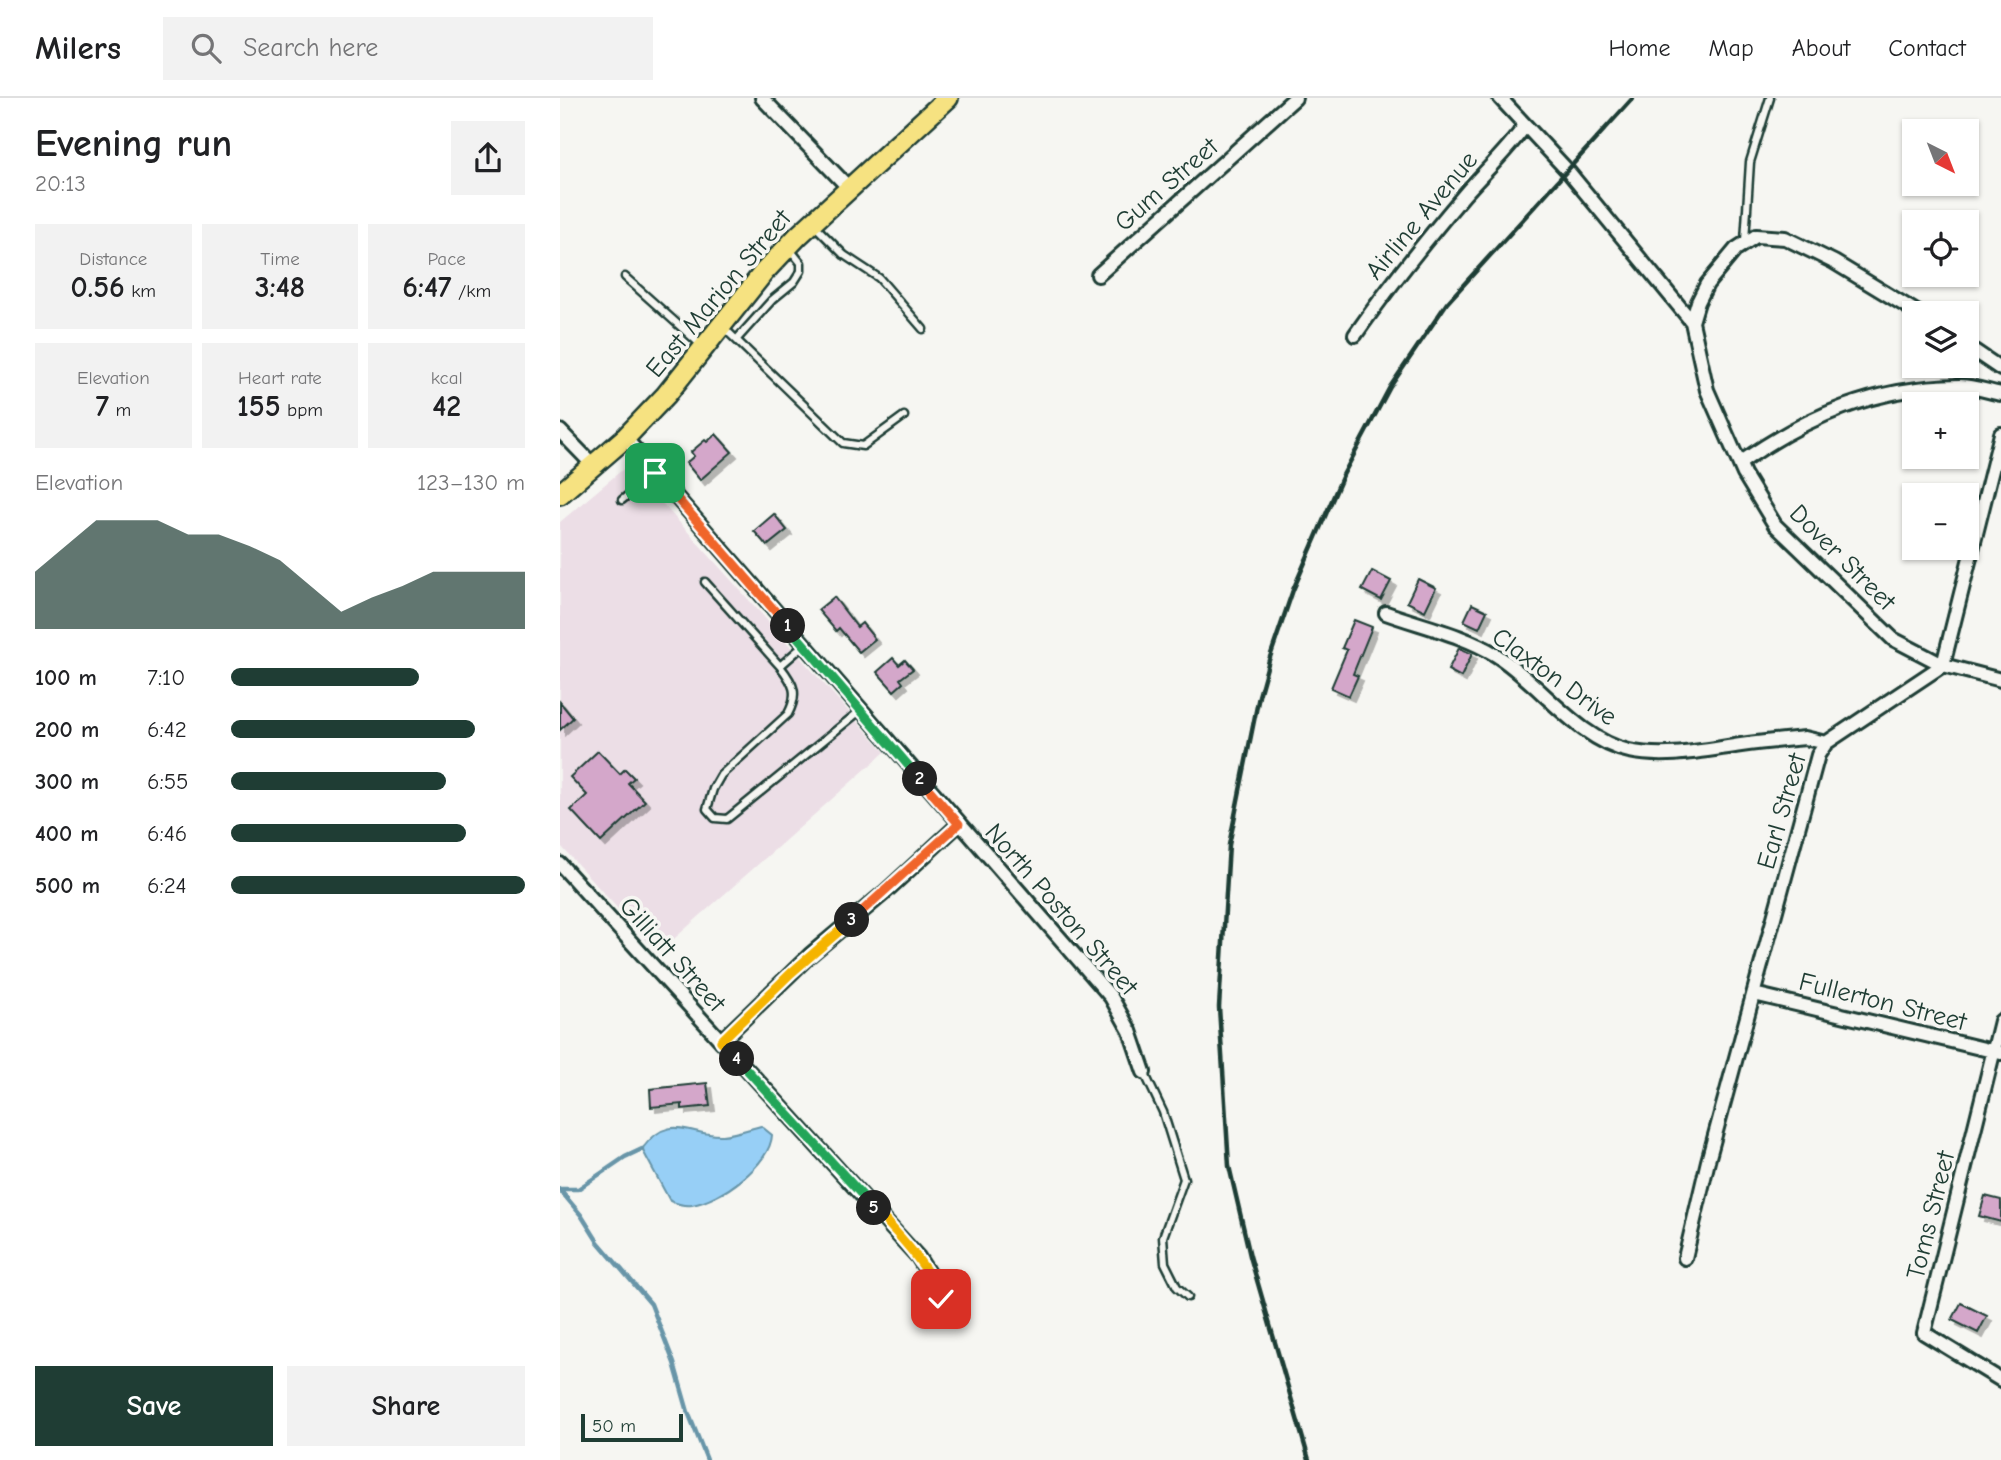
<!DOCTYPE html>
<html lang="en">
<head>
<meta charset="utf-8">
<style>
	:root { --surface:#fff; --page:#f2f2f2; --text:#202124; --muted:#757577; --line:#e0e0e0; --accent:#1f3d34 }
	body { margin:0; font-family:"Comic Neue",sans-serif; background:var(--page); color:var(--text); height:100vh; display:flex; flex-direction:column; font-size:26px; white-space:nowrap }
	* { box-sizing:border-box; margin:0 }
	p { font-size:23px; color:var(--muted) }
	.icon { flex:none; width:38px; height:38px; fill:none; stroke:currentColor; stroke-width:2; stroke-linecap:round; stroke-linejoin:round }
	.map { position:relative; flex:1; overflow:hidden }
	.panel { display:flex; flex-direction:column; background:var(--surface); width:560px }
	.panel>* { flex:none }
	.needle { width:46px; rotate:138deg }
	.tools { position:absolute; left:1342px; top:21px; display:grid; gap:14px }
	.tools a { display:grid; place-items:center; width:77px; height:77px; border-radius:0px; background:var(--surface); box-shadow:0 2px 5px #0004; font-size:35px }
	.scale { position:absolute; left:21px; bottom:18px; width:102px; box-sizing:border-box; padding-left:7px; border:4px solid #1f3d34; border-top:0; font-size:19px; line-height:24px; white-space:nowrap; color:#1f3d34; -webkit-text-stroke:5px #f6f6f2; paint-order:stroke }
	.pin { position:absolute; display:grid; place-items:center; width:60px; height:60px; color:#fff; margin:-30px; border-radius:14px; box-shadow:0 4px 10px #0006 }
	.km { position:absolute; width:35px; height:35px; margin:-18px; border-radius:50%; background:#222; color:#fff; font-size:19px; line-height:35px; text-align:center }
	.round { display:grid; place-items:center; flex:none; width:74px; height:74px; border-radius:0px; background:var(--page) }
	.head { display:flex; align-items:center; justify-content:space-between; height:119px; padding:0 35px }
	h1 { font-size:38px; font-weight:800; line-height:52px }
	.stats { display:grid; grid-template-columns:repeat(3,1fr); gap:10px; height:119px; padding:7px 35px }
	.stats div { display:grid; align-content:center; border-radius:0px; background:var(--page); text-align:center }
	.stats b { font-size:30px; font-weight:800 }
	.stats small { font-size:19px; font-weight:400 }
	.stats p { font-size:19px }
	.chart { height:196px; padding:14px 35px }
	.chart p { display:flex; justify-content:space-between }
	.chart svg { width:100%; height:126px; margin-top:7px; fill:var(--accent); opacity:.7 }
	.action { display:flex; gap:14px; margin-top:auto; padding:14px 35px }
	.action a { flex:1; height:80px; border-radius:0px; background:var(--accent); color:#fff; font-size:28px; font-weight:800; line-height:80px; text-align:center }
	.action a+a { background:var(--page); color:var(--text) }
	ul { padding:0 35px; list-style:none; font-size:23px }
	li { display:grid; grid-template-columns:112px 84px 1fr; align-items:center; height:52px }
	li i { height:18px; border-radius:9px; background:var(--accent) }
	header { display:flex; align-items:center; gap:42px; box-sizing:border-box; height:98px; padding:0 35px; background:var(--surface); border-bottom:2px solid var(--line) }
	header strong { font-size:33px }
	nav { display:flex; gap:38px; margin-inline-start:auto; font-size:24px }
	.search { width:490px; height:63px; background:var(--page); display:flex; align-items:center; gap:18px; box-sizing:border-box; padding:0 24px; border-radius:0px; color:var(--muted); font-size:26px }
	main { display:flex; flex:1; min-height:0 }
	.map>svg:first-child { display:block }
</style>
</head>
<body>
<header>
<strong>Milers</strong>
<div class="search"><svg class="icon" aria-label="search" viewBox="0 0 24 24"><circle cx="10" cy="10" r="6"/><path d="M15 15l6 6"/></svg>Search here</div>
<nav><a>Home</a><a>Map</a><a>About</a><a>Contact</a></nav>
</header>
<main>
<section class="panel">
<div class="head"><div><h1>Evening run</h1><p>20:13</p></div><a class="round"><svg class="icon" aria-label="share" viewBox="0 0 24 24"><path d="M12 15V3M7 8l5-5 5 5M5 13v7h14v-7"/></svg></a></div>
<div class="stats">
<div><p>Distance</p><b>0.56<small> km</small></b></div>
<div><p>Time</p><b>3:48</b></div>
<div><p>Pace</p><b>6:47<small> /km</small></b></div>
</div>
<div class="stats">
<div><p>Elevation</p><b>7<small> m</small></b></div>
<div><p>Heart rate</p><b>155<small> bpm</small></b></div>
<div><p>kcal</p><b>42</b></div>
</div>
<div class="chart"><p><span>Elevation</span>123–130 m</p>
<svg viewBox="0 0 160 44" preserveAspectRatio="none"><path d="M0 44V24L10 15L20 6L30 6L40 6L50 11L60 11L70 15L80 20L90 29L100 38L110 33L120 29L130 24L140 24L150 24L160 24V44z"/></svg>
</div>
<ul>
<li><b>100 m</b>7:10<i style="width:64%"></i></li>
<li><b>200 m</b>6:42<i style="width:83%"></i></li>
<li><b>300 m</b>6:55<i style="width:73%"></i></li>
<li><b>400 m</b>6:46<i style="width:80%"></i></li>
<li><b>500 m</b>6:24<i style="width:100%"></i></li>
</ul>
<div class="action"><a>Save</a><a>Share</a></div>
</section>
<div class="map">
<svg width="1441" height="1362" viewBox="0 0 1441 1362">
	<defs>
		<filter id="shadow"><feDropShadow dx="5" dy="5" stdDeviation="0" flood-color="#0004"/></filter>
	</defs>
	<rect width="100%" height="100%" fill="#f6f6f2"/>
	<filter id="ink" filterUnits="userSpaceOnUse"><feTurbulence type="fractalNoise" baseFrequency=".0143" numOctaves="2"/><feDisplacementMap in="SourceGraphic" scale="14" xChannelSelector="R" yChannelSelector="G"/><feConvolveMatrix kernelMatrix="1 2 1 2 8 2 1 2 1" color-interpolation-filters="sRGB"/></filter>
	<g filter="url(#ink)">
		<path fill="#ecdee6" d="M68,367L325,654L98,855L0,747V424Z"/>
		<path fill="#97cff6" stroke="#6795a8" stroke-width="2" d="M201,1028L212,1037C211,1066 160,1103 132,1107C124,1108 117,1106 110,1103L82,1051C111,1012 130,1039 163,1037C175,1036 189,1031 201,1028Z"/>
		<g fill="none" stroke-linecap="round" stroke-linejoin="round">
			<path stroke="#6795a8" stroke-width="4.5" d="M0,1091H18L65,1059L82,1051
				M0,1092L21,1117L38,1144L91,1206L114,1265L128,1314L147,1362"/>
		</g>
		<path fill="#d4a7ca" stroke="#1f3d34" stroke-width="2" filter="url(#shadow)" d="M156,336L172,354L140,382L126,365L134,358L131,354L145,342L147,344Z
			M214,416L227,432L207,448L194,433Z
			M812,473L831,483L821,502L802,492Z
			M858,481L876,490L865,513L847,504Z
			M274,499L297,529L302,525L315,541L299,554L279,530L276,533L258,512Z
			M912,506L927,513L919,530L904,523Z
			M794,522L812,529L793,576L798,578L789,598L771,590L787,552L782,550Z
			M899,550L912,556L901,579L888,572Z
			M333,560L339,567L345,562L353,571L340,581L343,585L334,593L317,574Z
			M0,604L13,620L0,632Z
			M38,653L60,676L65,671L74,680L68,685L85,703L41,744L11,712L27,697L10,679Z
			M147,985L150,1008L122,1011V1006L91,1009L90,991Z
			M1425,1098L1441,1102V1124L1419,1118Z
			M1401,1205L1427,1218L1418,1235L1392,1222Z"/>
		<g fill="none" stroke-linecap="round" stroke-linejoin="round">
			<defs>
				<path id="lane" d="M253,126L284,157L319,180L363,231
					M1185,143L1190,64L1210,0
					M65,179L141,247
					M163,229L283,345L303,348L344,318
					M177,241L212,202L234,184L241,173V165L229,150
					M62,402L95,375
					M145,484L220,568
					M244,547L220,568C234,586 239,595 228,616L161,677L153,691L147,711L155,720L167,721L301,612
					M584,974L603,1014L624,1081L603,1139L605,1165L617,1189L628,1199"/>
				<path id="street" d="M202,0L289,90
					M940,0L1007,72L1132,224L1147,292L1184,376L1215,427L1333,541L1383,567L1441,582
					M538,177L735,0
					M1132,224L1138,204L1147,186L1176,151L1196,138L1225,140L1274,164L1358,215
					M795,237C829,188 866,142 904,97C924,74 947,53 964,29
					M1407,248L1441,271
					M0,333L34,368
					M65,340L551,899L570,933L584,974
					M1180,365C1247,318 1315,289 1399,288C1412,288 1427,293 1441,296
					M826,515C862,528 904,537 936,557C980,585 1018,642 1069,653C1106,661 1145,652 1181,647C1202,644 1224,642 1245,640L1266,645
					M0,766L358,1159L375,1186L381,1201
					M1194,896L1441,955
					M1441,923L1364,1235L1441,1282
					M161,943L250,857L324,795L399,726
					M1125,1160L1148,1063L1258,657L1266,645L1383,567L1441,336"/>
				<path id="primary" d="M0,396L65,340L106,297L204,174L238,138L388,0"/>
			</defs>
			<use href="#lane" stroke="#1f3d34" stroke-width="11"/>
			<use href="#street" stroke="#1f3d34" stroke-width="18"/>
			<use href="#primary" stroke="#1f3d34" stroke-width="24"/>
			<use href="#lane" stroke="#f6f6f2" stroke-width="6"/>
			<use href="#street" stroke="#f6f6f2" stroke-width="12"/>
			<use href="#primary" stroke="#f6e281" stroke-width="19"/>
			<path stroke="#1f3d34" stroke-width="4.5" d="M749,1362L690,1158L669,1068L659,909L669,747L699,598L709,562L733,492L783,377L830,289L887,205L1073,0"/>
		</g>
	</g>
	<g fill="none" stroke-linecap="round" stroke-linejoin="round" filter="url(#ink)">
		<defs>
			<path id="split-1" d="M95,375L228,528"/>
			<path id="split-2" d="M228,528L360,681"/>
			<path id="split-3" d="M292,822L399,726L360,681"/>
			<path id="split-4" d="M177,961L161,943L231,875L292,822"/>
			<path id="split-5" d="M177,961L314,1110"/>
			<path id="split-6" d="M314,1110C339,1138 367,1165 381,1201"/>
		</defs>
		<use href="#split-1" stroke="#fff" stroke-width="14"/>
		<use href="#split-2" stroke="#fff" stroke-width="14"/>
		<use href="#split-3" stroke="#fff" stroke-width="14"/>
		<use href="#split-4" stroke="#fff" stroke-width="14"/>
		<use href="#split-5" stroke="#fff" stroke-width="14"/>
		<use href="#split-6" stroke="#fff" stroke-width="14"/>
		<use href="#split-1" stroke="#f0652b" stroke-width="9"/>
		<use href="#split-2" stroke="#22a559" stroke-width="9"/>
		<use href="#split-3" stroke="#f0652b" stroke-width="9"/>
		<use href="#split-4" stroke="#f5b400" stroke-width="9"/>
		<use href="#split-5" stroke="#22a559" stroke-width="9"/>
		<use href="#split-6" stroke="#f5b400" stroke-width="9"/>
	</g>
	<g text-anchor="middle" stroke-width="7" stroke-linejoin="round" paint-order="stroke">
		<g font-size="26" fill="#1f3d34" stroke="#f6f6f2">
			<text transform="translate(606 86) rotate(-41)" y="9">Gum Street</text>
			<text transform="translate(861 117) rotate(-50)" y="9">Airline Avenue</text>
			<text transform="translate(158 195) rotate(-50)" y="9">East Marion Street</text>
			<text transform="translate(1283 459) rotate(45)" y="9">Dover Street</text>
			<text transform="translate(995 578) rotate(36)" y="9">Claxton Drive</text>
			<text transform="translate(1221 713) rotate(-74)" y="9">Earl Street</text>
			<text transform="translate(502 811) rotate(49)" y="9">North Poston Street</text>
			<text transform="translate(113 856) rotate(48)" y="9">Gilliatt Street</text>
			<text transform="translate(1323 903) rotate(14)" y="9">Fullerton Street</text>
			<text transform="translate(1370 1117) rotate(-76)" y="9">Toms Street</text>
		</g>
	</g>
</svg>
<div class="tools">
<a><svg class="needle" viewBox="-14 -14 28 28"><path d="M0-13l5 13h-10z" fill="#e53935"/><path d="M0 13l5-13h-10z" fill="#757577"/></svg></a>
<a><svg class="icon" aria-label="locate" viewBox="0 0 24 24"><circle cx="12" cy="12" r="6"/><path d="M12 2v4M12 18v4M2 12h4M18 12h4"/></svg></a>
<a><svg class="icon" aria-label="layers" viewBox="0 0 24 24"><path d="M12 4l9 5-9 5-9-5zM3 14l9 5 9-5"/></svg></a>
<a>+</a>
<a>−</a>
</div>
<div class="scale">50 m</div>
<div class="pin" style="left:95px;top:375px;background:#1e9e55"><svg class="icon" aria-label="arrive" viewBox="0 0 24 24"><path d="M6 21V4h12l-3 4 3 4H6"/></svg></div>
<div class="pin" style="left:381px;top:1201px;background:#d93025"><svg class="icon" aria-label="check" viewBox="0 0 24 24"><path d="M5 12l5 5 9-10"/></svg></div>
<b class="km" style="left:228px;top:528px">1</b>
<b class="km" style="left:360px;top:681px">2</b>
<b class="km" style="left:292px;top:822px">3</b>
<b class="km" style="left:177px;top:961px">4</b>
<b class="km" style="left:314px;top:1110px">5</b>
</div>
</main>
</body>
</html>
